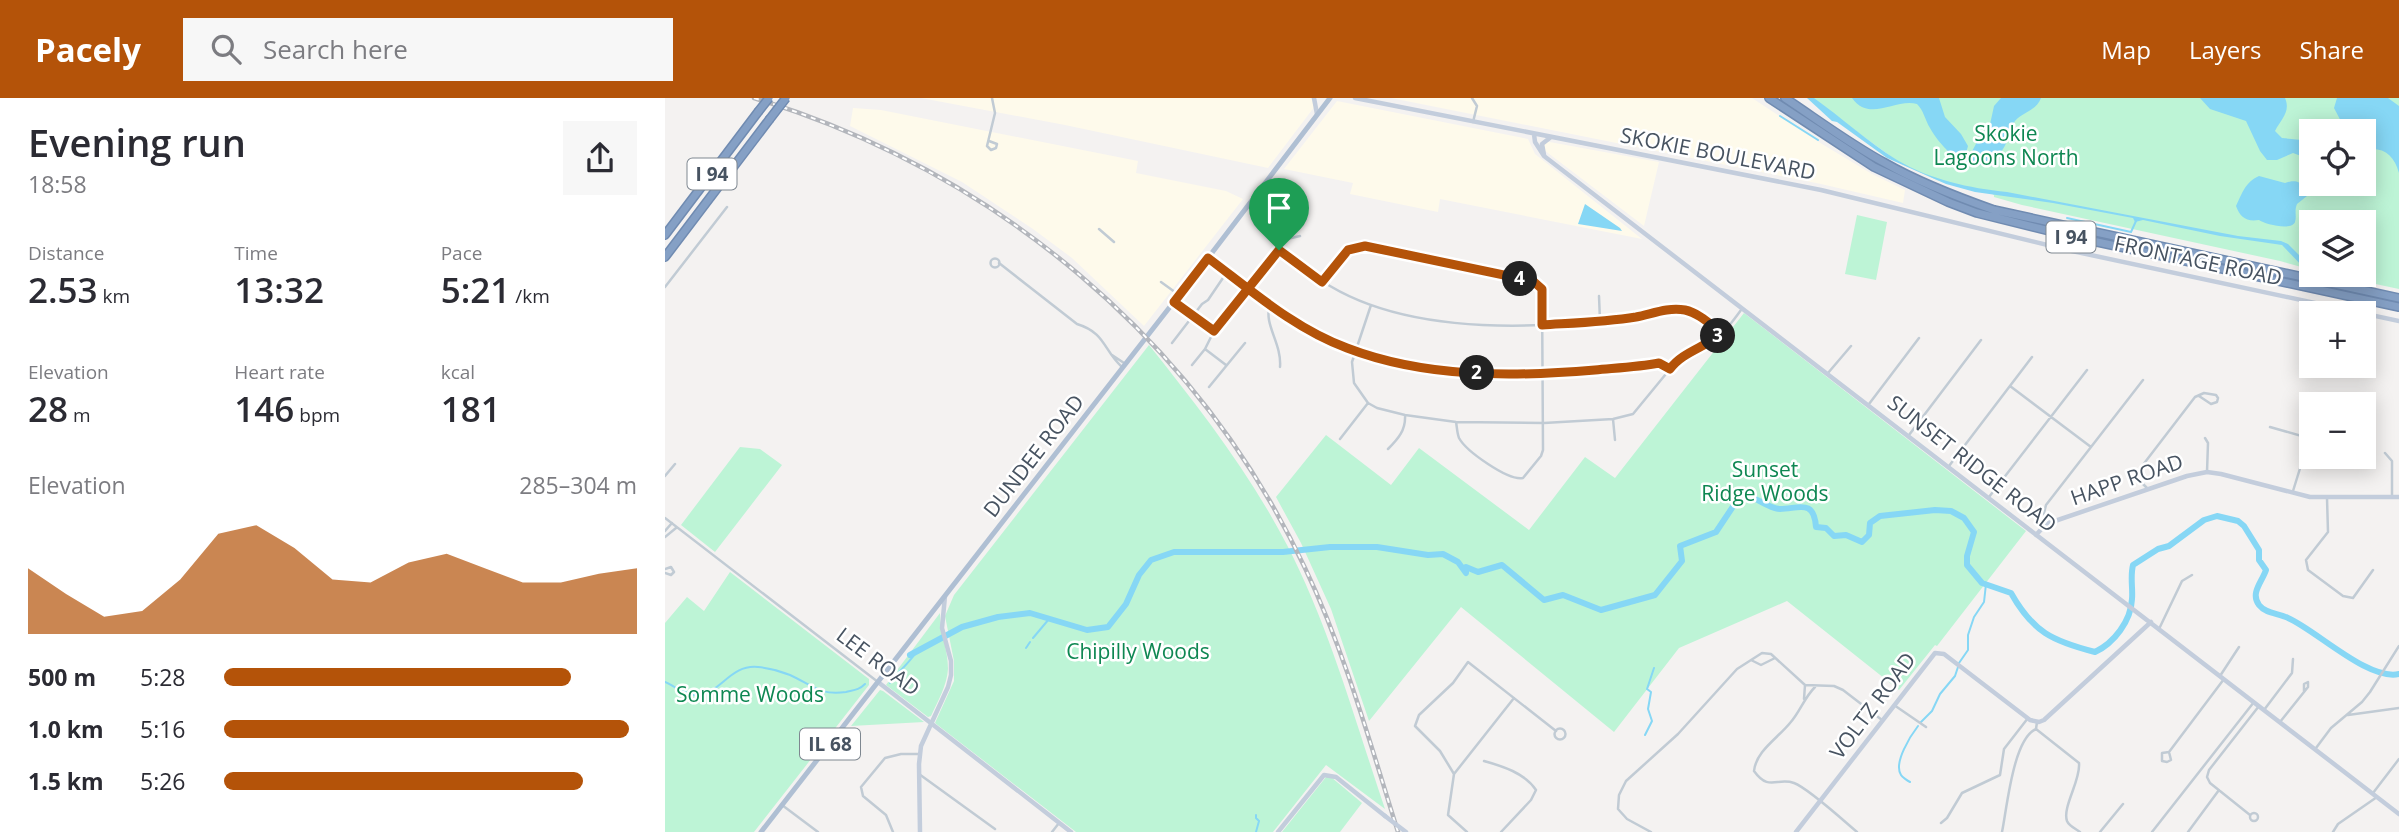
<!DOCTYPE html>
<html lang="en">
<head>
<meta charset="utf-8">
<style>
	:root { --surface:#fff; --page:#f7f7f7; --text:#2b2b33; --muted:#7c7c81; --accent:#b45309 }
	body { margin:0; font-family:"Open Sans",sans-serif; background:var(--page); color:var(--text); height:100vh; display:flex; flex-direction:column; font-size:26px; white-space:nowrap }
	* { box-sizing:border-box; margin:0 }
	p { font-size:23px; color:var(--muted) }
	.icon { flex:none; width:38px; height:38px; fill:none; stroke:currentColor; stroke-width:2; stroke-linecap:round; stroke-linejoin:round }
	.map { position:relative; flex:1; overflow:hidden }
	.drawer { display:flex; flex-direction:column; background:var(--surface); width:665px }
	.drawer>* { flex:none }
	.controls { position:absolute; left:1634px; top:21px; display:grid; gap:14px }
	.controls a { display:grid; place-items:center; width:77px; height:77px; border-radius:0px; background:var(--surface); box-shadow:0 4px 18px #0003; font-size:35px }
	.pin { position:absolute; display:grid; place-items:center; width:60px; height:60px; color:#fff; margin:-72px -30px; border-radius:50% 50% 50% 0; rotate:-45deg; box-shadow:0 0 7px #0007 }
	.pin .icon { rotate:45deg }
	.km { position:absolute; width:35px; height:35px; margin:-18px; border-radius:50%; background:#222; color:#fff; font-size:19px; line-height:35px; text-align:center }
	.round { display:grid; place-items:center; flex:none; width:74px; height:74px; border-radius:0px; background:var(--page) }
	.summary { display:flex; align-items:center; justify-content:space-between; height:119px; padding:0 28px }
	h1 { font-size:38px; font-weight:600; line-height:52px }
	.stats { display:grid; grid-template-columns:repeat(3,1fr); gap:10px; height:119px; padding:7px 28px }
	.stats div { display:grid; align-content:center }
	.stats b { font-size:35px; font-weight:600 }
	.stats small { font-size:19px; font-weight:400 }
	.stats p { font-size:19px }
	.chart { height:196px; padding:14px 28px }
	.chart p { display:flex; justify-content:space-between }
	.chart svg { width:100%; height:126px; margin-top:7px; fill:var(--accent); opacity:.7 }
	ul { padding:0 28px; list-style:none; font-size:23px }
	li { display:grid; grid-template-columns:112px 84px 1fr; align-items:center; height:52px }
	li i { height:18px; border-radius:9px; background:var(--accent) }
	header { display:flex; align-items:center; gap:42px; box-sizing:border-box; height:98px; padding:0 35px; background:var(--accent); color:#fff }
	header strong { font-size:33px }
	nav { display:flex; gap:38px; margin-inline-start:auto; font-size:24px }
	.search { width:490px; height:63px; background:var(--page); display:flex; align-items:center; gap:18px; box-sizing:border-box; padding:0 24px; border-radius:0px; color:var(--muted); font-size:26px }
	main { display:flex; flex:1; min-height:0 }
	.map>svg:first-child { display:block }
</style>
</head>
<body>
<header>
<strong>Pacely</strong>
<div class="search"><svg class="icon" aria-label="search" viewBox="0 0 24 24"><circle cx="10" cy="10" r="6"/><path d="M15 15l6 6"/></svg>Search here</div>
<nav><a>Map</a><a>Layers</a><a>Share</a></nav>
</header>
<main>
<section class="drawer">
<div class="summary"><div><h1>Evening run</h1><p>18:58</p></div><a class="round"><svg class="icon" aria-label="share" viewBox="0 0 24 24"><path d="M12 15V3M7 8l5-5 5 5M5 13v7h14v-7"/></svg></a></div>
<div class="stats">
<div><p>Distance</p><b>2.53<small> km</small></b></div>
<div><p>Time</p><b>13:32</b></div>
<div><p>Pace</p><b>5:21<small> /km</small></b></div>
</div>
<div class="stats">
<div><p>Elevation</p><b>28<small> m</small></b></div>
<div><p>Heart rate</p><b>146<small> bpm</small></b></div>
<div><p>kcal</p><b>181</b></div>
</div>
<div class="chart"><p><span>Elevation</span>285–304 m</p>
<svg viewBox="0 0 160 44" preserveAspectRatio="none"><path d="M0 44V21L10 30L20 38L30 36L40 25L50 9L60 6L70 14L80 25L90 26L100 19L110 16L120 21L130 26L140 26L150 23L160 21V44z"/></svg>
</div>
<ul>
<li><b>500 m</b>5:28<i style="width:84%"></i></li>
<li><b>1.0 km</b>5:16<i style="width:98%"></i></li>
<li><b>1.5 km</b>5:26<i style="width:87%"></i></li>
</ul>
</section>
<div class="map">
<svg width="1734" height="734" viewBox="0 0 1734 734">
	<rect width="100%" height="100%" fill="#f4f2f1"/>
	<path fill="#fefaeb" d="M256,0H646L650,8L603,70L400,27Z
		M726,0H1087L1157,46L1207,76L1240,92L1238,105L1156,86Z
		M672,3L863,41L870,56L977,141L775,101L773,114L685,96L688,85L619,71Z
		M188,10L216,12L473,63L471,75L561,93L578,101L479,228L407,160L368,131L297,84L185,28Z
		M879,43L994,64L979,128L879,52Z"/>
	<path fill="#bdf4d6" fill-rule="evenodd" d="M1145,0H1734V191L1668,177H1699V124H1647V172L1615,163L1357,107L1329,99V97L1324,94L1272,82L1235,65ZM1647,33H1699V86H1647Z
		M1192,117L1222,124L1211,182L1180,176Z
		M1079,215L1361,433L1272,548L1270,547L1234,592L1122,503L1014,550L949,634L796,509L704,623L666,511L636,445L611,399L661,337L726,387L754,350L864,432L920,359L950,380Z
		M484,247C535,311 584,374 622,447C665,530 690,623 720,711L661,667L608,734H411L270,625L289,583V563L280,518L289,497Z
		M75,349L95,351L117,367L50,454L16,427Z
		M65,474L200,578L204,581V587L89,734H0V525L22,499L39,513Z
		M275,515C275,534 283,552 283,571C282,587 273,603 266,618L263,619L221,587Z
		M215,592L218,593L259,624L186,628Z
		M661,679H666L697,705L675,734H617Z"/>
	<path fill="#86d7f5" d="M1142,0H1149C1177,20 1203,44 1232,62C1266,82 1304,90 1342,94L1573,138L1616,143L1623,146L1647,170V173L1640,171L1617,147L1555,138L1478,122L1470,124L1468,120L1388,105L1310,94L1281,86L1222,60L1172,24L1167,23Z
		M1187,0H1274L1280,19L1296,36L1303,48L1301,55L1305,57L1312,44L1324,31L1329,8L1336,0H1376C1371,14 1355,14 1348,26C1344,34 1343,44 1338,51C1314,87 1279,55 1265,30C1260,22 1259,13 1252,6C1230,0 1205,25 1187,0Z
		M1535,0H1620C1626,14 1616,21 1610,33L1617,40L1647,43V62L1628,55L1612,62H1602L1595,53L1581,23L1545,11Z
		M1672,0H1723L1734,8V75C1729,57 1718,48 1699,52V33H1677L1679,29L1669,10Z
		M1594,78L1620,85C1628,82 1634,82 1640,90L1642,98L1632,106C1629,113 1632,118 1630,124C1627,133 1599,126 1594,122C1581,124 1575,119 1571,108C1577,96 1580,84 1594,78Z
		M920,106L955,130L957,133L913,126Z"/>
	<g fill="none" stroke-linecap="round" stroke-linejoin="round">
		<path stroke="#86d7f5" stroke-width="2" d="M1115,18L1153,42
			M1402,120L1466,134L1471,123
			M1638,208L1641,211L1653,214
			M368,540L384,521
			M361,550L365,544
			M1294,565L1303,552V537L1309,519L1319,504L1321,486
			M0,584C9,588 20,596 30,597C55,598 64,566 93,569C103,570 115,573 125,577C147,587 155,598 181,594C189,592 194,592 200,586
			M225,585C234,573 245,564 253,552
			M1256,624L1267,613L1275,596L1290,578L1293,569
			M980,637L987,623L983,611L986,594L982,591L989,570
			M1245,684C1243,683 1237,679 1236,677C1228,665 1246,637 1253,628
			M591,734L594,723L591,720V717"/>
		<path stroke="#86d7f5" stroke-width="6" d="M245,557L297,529L333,519L365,515L422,532L443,529L461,506L474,477L486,462L509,454H618L665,449H712L763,457L778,456L793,464L801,475V469L813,474L837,467L879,502L898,497L936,512L990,497L1017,463L1015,448L1051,434L1073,401L1084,398C1093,401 1105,411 1115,411C1133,411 1149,400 1151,429L1161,430L1169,438L1181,437L1197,444L1204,437L1205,425L1215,418L1270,412L1286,413L1299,420L1309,434L1302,458V467L1317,485L1346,495C1368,534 1387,543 1430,554C1449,545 1466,523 1467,501C1468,490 1465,479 1468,467L1493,451L1504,448L1539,422L1552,418L1573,423L1579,428L1594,452V462L1601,472C1597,484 1585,495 1594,507C1601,516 1614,515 1623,520C1651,532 1703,583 1734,576"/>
		<defs>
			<path id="highway" d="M1104,0L1209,69L1283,104L1312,115L1409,139L1734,209
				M1120,0C1153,22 1185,46 1220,65C1255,85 1292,99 1329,112L1734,200
				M0,137L93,14
				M0,159L104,22"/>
		</defs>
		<use href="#highway" stroke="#708bb1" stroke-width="10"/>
		<path stroke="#c1cbd4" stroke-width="2.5" d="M807,0L812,8L808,24
			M324,43L332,46L331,50L326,52L322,48L330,15L327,0
			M434,131L449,144
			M614,151C628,162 642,174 657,183C719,224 806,230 878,227C908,226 939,223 969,219C986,217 1003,208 1021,212C1034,216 1046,227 1057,235
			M543,160C587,193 630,231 682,250C761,280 848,279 930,271C951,270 973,269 994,265L1005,271C1016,255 1034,253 1049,242C1060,234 1068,223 1076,212
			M325.5 165a4.5 4.5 0 1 1 9 0a4.5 4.5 0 1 1-9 0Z
			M334,165L412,226C441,235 438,252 457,269
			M496,184L514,197
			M657,184L683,152L700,148L868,183L877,191L878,352L876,358L858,380C843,383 801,353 794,340C792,335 792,329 791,324
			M0,189L62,109
			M934,198L935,223
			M510,204L549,233
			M605,207C598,226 617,245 615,269
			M706,207L687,264L689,285L703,305L712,310L740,317L791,324L879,325L948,321L968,316L1005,271
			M507,245L537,206L543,202L562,174
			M540,251L561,267
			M447,257L459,265
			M527,267L540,251L549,233L622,141L635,138
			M1163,275L1186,248
			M1345,288L1426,349
			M544,289L580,245
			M1204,306L1254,240
			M948,321L950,342
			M1605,329L1647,341
			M1244,337L1316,242
			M1540,340L1543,345L1542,374
			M675,341L703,305
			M723,351C733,341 741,332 740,317
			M1720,355L1727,363V398
			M1284,368L1367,259
			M0,378L10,366
			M1483,391L1471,379L1474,372L1530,299L1539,295L1551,297L1553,300L1552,304L1546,306L1534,298
			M1628,393L1637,364L1647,348
			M1324,399L1422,272
			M1662,400L1663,434L1641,462L1643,472L1678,498L1688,500L1708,472
			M0,420L213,584
			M1381,426L1379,415L1381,407L1478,282
			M0,433L7,425
			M0,439L11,430
			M0,471L6,469L9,474L6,477L0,475
			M1494,531L1517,483L1527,477
			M1086,562L1096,567L1110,560
			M1555,578L1574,549
			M1150,589C1139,600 1135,614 1125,625C1113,640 1091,653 1089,673C1104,694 1112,679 1129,685C1143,690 1179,723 1192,734
			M1139,601L1140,587
			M1229,607L1261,629
			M1599,612L1627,575L1628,561
			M1683,617L1734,610
			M1615,624L1643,589V584L1639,586V593
			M889.5 636a5.5 5.5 0 1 1 11 0a5.5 5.5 0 1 1-11 0Z
			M1371,631L1414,665C1416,682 1397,709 1402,723C1404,728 1411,731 1415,734
			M1651,650L1666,630L1697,604L1705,594L1734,548
			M1504,654L1497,655V663L1502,664L1506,662L1504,654L1559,581
			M819,663C837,668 860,675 871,692L866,702L836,734
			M254,676L330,731
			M789,676L849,600
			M1708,695L1734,661
			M117,707L153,734
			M1585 719a4 4 0 1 1 8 0a4 4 0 1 1-8 0Z
			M1585,717L1545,685L1542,679L1544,672L1594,608
			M1276,725L1282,720L1297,695L1335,677L1339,651L1363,620
			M228,734L221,717L198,698L196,689L220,660L236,656H255
			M387,734L394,725
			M802,734L783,717L789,676L775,653L750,628L754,617L788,585L803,564L891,633
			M986,734L962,721L953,711L954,697L961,683L1013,636L1072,571L1097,555L1106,556L1140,587L1169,588L1178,592L1217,622
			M1337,734C1342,710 1348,641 1371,631L1372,624
			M1435,734L1458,706
			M1487,734L1589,604
			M1523,734L1554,692
			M1668,734L1673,726L1712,699"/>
		<path stroke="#c3cddc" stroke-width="4.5" d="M649,0L652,16
			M690,0L1156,92L1407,153L1734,223
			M869,36L870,44L879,58L1734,716
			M879,57L877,46L886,39
			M1371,437L1381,426L1522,378L1542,374L1556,376L1645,399H1734
			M213,584L406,734
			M255,734L254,666L256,648L283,589L286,577V563L277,530L280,498
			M613,734L659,677L671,679L720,718
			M1131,734L1270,555L1279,556L1365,622L1374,624L1379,622L1486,524"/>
		<path stroke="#afbfd3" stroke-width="5" d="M96,734L543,160L665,0"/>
		<use href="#highway" stroke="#85a0c5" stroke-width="7"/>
		<defs>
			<path id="rail" d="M89,0C329,73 532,241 640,470C680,554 705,645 733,734"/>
		</defs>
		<use href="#rail" stroke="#b3b6bc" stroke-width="4.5"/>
		<use href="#rail" stroke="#fff" stroke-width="2" stroke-dasharray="5" stroke-linecap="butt"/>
		<defs>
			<path id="highway-bridge" d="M93,14L104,0
				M104,22L121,0"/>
		</defs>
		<use href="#highway-bridge" stroke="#708bb1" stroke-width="10" stroke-linecap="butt"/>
		<path stroke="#c3cddc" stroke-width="4.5" d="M720,718L741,734"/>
		<use href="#highway-bridge" stroke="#85a0c5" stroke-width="7"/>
	</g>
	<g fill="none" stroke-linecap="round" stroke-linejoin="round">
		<defs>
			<path id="route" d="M614,152L549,233L509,204L543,160C587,193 630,231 682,250C760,280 848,279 930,272C951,270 973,269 994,265L1005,271C1017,254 1041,249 1057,235C1046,227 1034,215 1020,212C1002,209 987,216 971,219C940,224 908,225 877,227V191L868,183L700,148L683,152L657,184L614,152"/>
		</defs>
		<use href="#route" stroke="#fff" stroke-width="14"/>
		<use href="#route" stroke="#b45309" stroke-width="9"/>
	</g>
	<g text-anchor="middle" stroke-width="5" stroke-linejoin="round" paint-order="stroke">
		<g fill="#fff" stroke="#7e8790" stroke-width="2">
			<rect x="22.5" y="60.5" width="49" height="31" rx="5"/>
			<rect x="1381.5" y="123.5" width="49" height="31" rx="5"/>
			<rect x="135" y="630.5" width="60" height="31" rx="5"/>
		</g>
		<g font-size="19" font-weight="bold" fill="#475361">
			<text x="47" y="83">I 94</text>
			<text x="1406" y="146">I 94</text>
			<text x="165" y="653">IL 68</text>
		</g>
		<g font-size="21" fill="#0e8752" stroke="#fff">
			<text x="1341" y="43">Skokie<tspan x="1341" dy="24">Lagoons North</tspan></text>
			<text x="1100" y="379">Sunset<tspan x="1100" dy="24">Ridge Woods</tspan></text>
			<text x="473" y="561">Chipilly Woods</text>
			<text x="85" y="604">Somme Woods</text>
		</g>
		<g font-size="21" fill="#475361" stroke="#fff">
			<text transform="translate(1053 56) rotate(11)" y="7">SKOKIE BOULEVARD</text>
			<text transform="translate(1533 163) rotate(12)" y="7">FRONTAGE ROAD</text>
			<text transform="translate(369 358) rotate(-52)" y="7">DUNDEE ROAD</text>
			<text transform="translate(1307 366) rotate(38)" y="7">SUNSET RIDGE ROAD</text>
			<text transform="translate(1462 382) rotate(-19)" y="7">HAPP ROAD</text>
			<text transform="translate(213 564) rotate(37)" y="7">LEE ROAD</text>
			<text transform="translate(1208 608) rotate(-53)" y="7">VOLTZ ROAD</text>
		</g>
	</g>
</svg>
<div class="controls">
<a><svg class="icon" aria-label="locate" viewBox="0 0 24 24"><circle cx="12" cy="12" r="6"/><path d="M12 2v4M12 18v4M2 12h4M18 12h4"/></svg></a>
<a><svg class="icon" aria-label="layers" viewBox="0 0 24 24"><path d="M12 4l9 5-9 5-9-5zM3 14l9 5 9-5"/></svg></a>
<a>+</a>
<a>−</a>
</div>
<div class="pin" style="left:614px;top:152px;background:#1e9e55"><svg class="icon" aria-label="arrive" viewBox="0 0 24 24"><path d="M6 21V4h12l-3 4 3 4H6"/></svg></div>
<b class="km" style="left:812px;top:275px">2</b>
<b class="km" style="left:1053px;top:238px">3</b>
<b class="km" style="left:855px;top:181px">4</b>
</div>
</main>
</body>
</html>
